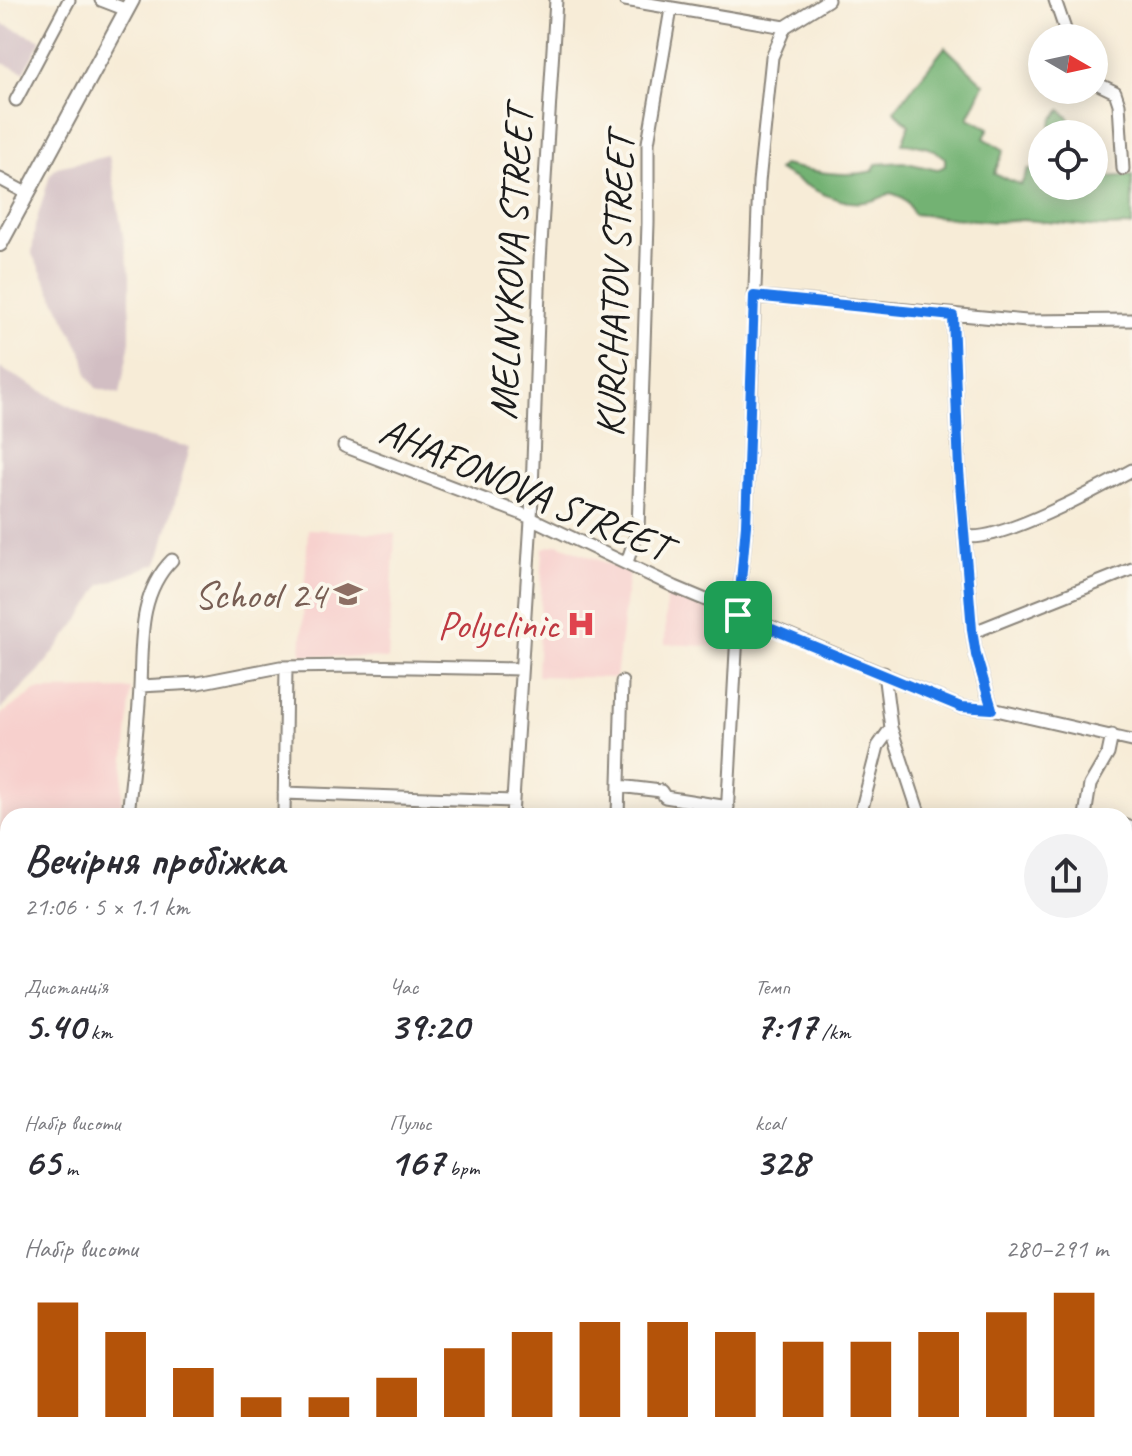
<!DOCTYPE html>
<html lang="uk">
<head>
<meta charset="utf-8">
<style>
	:root { --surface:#fff; --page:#f2f2f3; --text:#2b2b33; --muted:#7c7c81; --accent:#b45309 }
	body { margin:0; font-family:Caveat,sans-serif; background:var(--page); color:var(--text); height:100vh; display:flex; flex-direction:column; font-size:30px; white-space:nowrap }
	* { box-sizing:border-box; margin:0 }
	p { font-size:26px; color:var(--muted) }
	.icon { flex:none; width:44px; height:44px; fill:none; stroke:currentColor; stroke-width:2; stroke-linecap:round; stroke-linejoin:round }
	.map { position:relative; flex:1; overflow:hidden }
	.side { position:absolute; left:0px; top:808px; width:1132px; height:648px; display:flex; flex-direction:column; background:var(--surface); border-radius:24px 24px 0 0; box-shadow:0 4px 20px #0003 }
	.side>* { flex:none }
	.needle { width:52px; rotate:99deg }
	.fabs { position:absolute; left:1028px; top:24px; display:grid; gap:16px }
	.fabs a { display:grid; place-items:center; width:80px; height:80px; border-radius:50%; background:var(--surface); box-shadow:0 4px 20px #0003; font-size:40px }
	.pin { position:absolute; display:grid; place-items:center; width:68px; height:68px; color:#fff; margin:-34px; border-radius:16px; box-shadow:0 4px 12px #0006 }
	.round { display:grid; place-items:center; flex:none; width:84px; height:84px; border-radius:42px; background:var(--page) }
	.head { display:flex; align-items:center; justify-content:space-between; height:136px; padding:0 24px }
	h1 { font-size:44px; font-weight:800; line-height:60px }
	.stats { display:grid; grid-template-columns:repeat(3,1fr); gap:12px; height:136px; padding:8px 24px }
	.stats div { display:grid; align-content:center }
	.stats b { font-size:40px; font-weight:800 }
	.stats small { font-size:22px; font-weight:400 }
	.stats p { font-size:22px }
	.chart { height:224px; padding:16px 24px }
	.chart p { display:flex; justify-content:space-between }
	.chart svg { width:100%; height:144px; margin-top:8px; stroke:var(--accent); stroke-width:6 }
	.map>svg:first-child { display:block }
</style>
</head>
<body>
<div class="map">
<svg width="1132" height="1456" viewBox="0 0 1132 1456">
	<rect width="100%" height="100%" fill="#fbf7ec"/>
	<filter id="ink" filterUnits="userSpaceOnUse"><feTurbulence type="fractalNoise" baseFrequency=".0125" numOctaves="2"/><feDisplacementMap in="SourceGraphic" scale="16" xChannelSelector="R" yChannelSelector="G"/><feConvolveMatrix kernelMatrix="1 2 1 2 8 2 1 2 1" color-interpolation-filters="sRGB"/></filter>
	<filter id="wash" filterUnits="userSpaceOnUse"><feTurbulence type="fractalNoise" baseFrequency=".006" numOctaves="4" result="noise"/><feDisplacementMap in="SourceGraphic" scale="32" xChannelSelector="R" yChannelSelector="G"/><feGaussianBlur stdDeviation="1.8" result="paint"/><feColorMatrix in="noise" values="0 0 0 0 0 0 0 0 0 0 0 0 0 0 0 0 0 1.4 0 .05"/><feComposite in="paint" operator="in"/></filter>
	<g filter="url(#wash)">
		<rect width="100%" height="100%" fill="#f7ecd7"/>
		<path fill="#f7d0cd" d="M308,529L395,534L388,659L301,655Z
			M558,544L629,572L616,678L537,676L543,548Z
			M666,592L729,619L728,647L665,644Z
			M131,689L120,816H8V1153L0,1164V715L37,690Z"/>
		<path fill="#d2bec3" d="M0,23L41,40L24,72L0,62Z
			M109,156L130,275V341L120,394L96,388L88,376L84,357L32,254L35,226L50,175L57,167Z
			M0,368L88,416L123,432L190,447L158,563L101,585L82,616L39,671L0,710Z"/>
		<path fill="#73b273" stroke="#486748" stroke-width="2" d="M945,47L984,84L968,118L989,128L984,138L1004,150L994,174L1021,185L1028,169L1040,172L1042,168V186H1094V173L1096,178L1132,175V226L1101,227L1024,220L995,222L913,214C908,201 903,196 890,193C850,218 814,188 778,170L783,165C812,171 843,178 873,171L876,164L903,162L937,170L945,166V158C933,147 919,144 902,144L909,125L894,111Z
			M1061,110L1070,119L1071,134H1049L1052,120Z"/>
	</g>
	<g filter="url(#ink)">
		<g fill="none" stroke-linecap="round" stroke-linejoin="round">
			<defs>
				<path id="minor" d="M101,0L127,10
					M625,0L785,27
					M1055,0L1068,38
					M1094,82L1115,92L1119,104L1123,169
					M16,100L69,0
					M0,179L28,194
					M754,296L1027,321L1132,320
					M953,316L959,470L972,630L976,655L992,709
					M344,446L520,513L675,587L961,707L992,709L1132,741
					M965,536C997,544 1100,488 1132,470
					M627,562L638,530L648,223V143L671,9
					M972,630H979L1132,569
					M884,673L891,728L920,816
					M140,686L198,683L280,667L358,666L520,669
					M619,786L661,791L665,797L728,807
					M284,793L513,801
					M128,816C132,773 138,730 140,687C142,643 138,594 172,560
					M284,816L286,667
					M512,816L531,520L540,261L556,0
					M618,816L622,682
					M727,816L738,615L746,525L759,182L772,57L785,27L828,0
					M860,816L878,746L891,728
					M1085,816L1090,785L1108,754L1112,735
					M1124,825L1132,828
					M1124,1011L1132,997
					M1124,1368L1132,1379
					M116,1448L122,1456
					M268,1448L299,1456
					M560,1448L575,1452
					M896,1448L899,1456
					M1013,1448L1014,1455L1064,1452
					M1063,1448L1064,1452L1080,1456
					M499,1449L503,1448
					M387,1456L390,1448
					M410,1456L417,1448
					M756,1456L761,1448"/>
				<path id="major" d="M0,244L132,0
					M1124,1140L1132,1144
					M0,1181L8,1183"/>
			</defs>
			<use href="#minor" stroke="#8a847a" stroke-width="15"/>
			<use href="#major" stroke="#8a847a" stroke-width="18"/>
			<use href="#minor" stroke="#fff" stroke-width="11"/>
			<use href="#major" stroke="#fff" stroke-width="14"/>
		</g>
	</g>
	<g fill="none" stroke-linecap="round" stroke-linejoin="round" filter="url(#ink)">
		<defs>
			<path id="route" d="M754,296L953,316L959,470L972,630L976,655L992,709L961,707L738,615L746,525Z"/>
		</defs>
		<use href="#route" stroke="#fff" stroke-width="16"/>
		<use href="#route" stroke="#1a73e8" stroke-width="10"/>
	</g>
	<defs>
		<symbol id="school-bare" viewBox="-9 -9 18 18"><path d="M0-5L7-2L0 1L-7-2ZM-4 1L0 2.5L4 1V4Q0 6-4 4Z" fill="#8d6e63" stroke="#fbf7ec" stroke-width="2.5" paint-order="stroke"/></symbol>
		<symbol id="hospital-bare" viewBox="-9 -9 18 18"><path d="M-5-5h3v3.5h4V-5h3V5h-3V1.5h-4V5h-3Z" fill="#e0444e" stroke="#fbf7ec" stroke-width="2.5" paint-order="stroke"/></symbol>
	</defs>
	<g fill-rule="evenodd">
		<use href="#school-bare" x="328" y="574" width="40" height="40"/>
		<use href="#hospital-bare" x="561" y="604" width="40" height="40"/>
	</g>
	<g text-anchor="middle" stroke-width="8" stroke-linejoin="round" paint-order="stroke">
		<g font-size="40" fill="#1c1c1c" stroke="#fbf7ec">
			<text transform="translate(510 263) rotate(-87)" y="14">MELNYKOVA STREET</text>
			<text transform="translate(614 285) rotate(-88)" y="14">KURCHATOV STREET</text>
			<text transform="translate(525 488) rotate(23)" y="14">AHAFONOVA STREET</text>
		</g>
		<g font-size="40" fill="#785e54" stroke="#fbf7ec" text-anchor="end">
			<text x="326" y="608">School 24</text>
		</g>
		<g font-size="40" fill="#be3a42" stroke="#fbf7ec" text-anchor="end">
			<text x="559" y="638">Polyclinic</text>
		</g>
	</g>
</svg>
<div class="fabs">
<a><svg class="needle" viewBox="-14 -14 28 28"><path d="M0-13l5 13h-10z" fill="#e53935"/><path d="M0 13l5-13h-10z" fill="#7c7c81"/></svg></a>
<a><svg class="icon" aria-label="locate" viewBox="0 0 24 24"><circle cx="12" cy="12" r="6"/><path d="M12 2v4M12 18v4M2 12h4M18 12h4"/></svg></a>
</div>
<div class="pin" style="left:738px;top:615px;background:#1e9e55"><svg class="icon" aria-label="arrive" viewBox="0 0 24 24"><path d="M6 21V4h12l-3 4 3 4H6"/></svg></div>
<section class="side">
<div class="head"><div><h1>Вечірня пробіжка</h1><p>21:06 · 5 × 1.1 km</p></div><a class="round"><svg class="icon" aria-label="share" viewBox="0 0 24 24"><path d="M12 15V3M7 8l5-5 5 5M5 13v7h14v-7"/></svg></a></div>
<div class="stats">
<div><p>Дистанція</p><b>5.40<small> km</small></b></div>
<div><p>Час</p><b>39:20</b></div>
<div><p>Темп</p><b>7:17<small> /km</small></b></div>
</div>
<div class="stats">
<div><p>Набір висоти</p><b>65<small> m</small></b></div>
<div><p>Пульс</p><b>167<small> bpm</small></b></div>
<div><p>kcal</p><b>328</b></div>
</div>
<div class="chart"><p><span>Набір висоти</span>280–291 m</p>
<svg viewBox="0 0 160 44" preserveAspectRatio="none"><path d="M5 44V9M15 44V18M25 44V29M35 44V38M45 44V38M55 44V32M65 44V23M75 44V18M85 44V15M95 44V15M105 44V18M115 44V21M125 44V21M135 44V18M145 44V12M155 44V6"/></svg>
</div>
</section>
</div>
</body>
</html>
